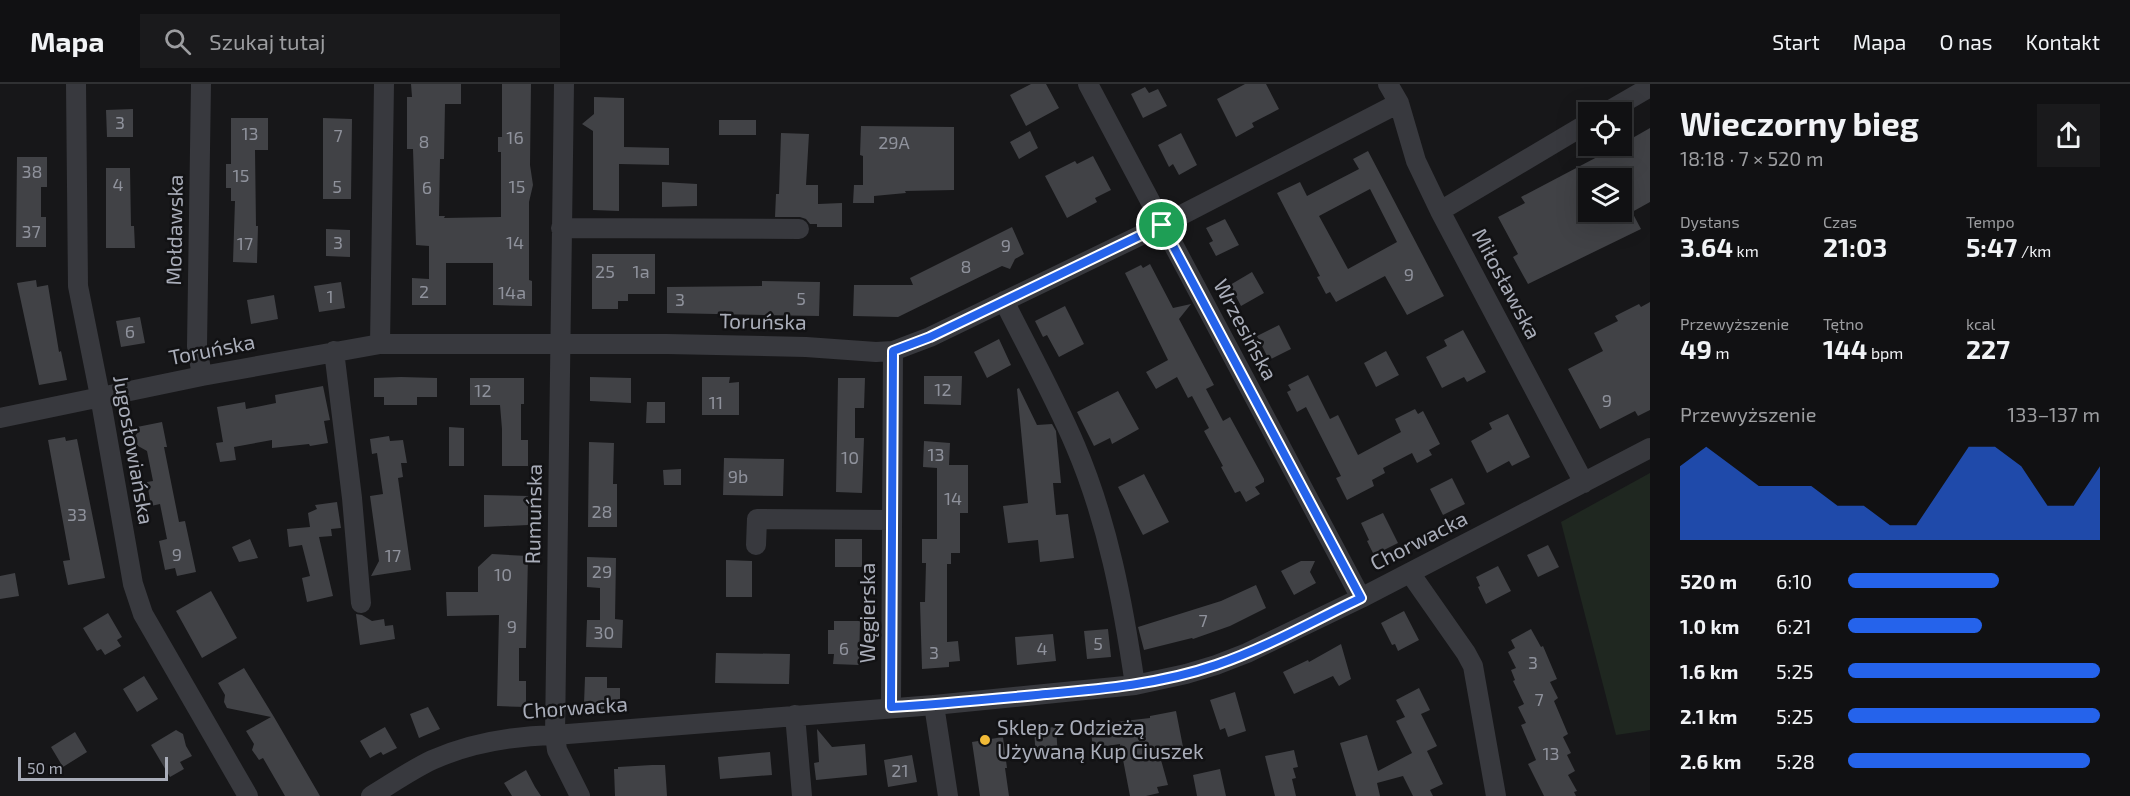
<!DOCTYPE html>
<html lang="pl">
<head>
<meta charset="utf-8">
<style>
	:root { --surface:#111113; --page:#1a1a1c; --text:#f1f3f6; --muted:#9c9da0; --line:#303133; --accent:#2563eb }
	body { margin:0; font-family:"Exo 2",sans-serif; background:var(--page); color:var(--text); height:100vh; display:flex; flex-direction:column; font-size:22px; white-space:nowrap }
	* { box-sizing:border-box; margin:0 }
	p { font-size:20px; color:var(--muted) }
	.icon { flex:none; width:33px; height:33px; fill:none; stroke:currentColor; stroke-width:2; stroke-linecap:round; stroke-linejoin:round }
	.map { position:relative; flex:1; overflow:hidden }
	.panel { display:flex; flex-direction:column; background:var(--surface); width:480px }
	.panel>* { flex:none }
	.fabs { position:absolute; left:1578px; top:18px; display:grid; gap:12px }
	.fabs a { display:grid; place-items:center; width:54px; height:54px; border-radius:0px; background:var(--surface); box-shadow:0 6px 24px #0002,0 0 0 2px var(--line); font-size:30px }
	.scale { position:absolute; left:18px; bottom:15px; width:150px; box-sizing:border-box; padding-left:6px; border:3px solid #a9adb9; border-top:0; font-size:16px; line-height:21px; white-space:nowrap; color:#a9adb9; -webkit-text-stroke:4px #121214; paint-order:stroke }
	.pin { position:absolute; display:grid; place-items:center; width:51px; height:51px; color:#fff; margin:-26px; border:3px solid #fff; border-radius:50%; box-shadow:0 2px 6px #0007 }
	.round { display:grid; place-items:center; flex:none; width:63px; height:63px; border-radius:0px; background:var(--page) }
	.headline { display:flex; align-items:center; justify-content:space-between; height:102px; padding:0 30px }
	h1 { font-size:33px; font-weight:700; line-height:45px }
	.figures { display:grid; grid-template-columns:repeat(3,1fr); gap:9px; height:102px; padding:6px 30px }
	.figures div { display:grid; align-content:center }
	.figures b { font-size:26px; font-weight:700 }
	.figures small { font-size:16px; font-weight:400 }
	.figures p { font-size:16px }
	.chart { height:168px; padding:12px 30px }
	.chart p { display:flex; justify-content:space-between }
	.chart svg { width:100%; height:108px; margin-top:6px; fill:var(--accent); opacity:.7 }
	ul { padding:0 30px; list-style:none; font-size:20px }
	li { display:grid; grid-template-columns:96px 72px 1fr; align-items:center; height:45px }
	li i { height:15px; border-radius:8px; background:var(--accent) }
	header { display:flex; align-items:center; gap:36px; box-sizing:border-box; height:84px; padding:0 30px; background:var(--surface); border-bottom:2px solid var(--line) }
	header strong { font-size:28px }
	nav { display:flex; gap:33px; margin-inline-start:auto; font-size:21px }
	.search { width:420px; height:54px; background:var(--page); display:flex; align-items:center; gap:15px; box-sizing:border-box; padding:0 21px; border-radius:0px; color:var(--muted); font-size:22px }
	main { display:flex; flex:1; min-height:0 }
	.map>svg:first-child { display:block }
</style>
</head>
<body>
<header>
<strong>Mapa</strong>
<div class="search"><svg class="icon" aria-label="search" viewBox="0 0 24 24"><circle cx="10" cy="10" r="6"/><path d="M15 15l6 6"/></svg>Szukaj tutaj</div>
<nav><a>Start</a><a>Mapa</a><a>O nas</a><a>Kontakt</a></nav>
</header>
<main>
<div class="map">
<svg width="1650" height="712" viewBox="0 0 1650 712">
	<rect width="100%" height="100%" fill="#171719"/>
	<path fill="#1f2720" d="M1650,389V646L1616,651L1561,438Z"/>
	<path fill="#414246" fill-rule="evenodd" d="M411,0H461V20H445L444,75H440L439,132H445L444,134L501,133V68H498V53H502V0H531L530,81L533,101L529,118V196L532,197V222L493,221V179H446V221H412V194L429,195V162L416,161L413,65H407V13H412Z
		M1031,0H1046L1059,24L1026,42L1010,11Z
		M1245,0H1266L1279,25L1252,39L1254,43L1236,53L1217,15Z
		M1145,3L1149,9L1158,5L1167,22L1143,34L1131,10Z
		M594,13L624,14V63L669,64V81L619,80V127L593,126V47L582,40L594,30Z
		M133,25V53H107L106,26Z
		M231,34H268V66H255L256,142H258L257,179L233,178L235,117H231V104H226V80H231Z
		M323,34L352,35L351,115H323Z
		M719,36H756V51H719Z
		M861,42L954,43V106L905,107L906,109L874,112V119H853L854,101H863V72L860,71Z
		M1650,44V118L1632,128L1641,145L1528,200L1513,173L1518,170L1498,133L1525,119L1521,113L1618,62H1622V60ZM1588,94H1622V128H1588Z
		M1030,47L1038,64L1019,75L1010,58Z
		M781,49L809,50L806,101H818V120L842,119V143H817V140H810L806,135L800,133H775L776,110H779Z
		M1181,49L1197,81L1179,91L1173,80L1169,83L1158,61Z
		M1368,67L1444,212L1407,231L1385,192L1336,218L1330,208L1326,210L1317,193L1320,192L1277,109L1300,98L1307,112L1359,85L1353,75ZM1370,105L1397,158L1348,185L1319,132Z
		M1093,72L1111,106L1095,114L1097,118L1067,134L1045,92L1075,77L1077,80Z
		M17,73H47V103H41V133H46V163H16Z
		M106,84H130L131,142H134L135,164H106Z
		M662,98L697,100V122L662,123Z
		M1225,135L1239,161L1216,172L1209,159L1213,157L1206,144Z
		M1012,143L1024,170L1015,175L1010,185L1002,182L898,233L853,232L854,201H913L910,194Z
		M326,145L350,146V173L326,172Z
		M592,170H655V210H628V217H618V225H592Z
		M1150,180L1173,224L1191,220L1179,235L1214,301L1206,305L1223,337L1230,333L1264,395V398L1255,403L1260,410L1246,418L1240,407L1235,409L1221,383L1223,382L1204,347L1209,344L1192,312L1188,314L1177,293L1156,305L1146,288L1168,276L1125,189L1141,181L1143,184Z
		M1252,188L1264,209L1241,222L1230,201Z
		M36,196L37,203L48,201L59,268L61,267L67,296L39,301L17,199Z
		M762,197L820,198L819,232L667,229V203L762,202Z
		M341,198L345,224L319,228L314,202Z
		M274,211L278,235L251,240L247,216Z
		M1650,218V326L1638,332L1635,327L1600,345L1568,285L1603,267L1594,249L1618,237L1615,232L1639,220L1641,223Z
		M1065,222L1084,260L1059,273L1047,251L1043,253L1035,237Z
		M140,233L145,259L121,263L116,237Z
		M1279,241L1291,265L1269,276L1257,252Z
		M1463,246L1486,288L1467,298L1464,293L1442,304L1426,273L1447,262L1444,256Z
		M999,255L1011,281L987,294L974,268Z
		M1386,267L1399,291L1376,303L1364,279Z
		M1308,291L1330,335L1338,331L1358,371L1401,348L1395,335L1415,325L1418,330L1423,327L1440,360L1429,366L1432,371L1417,379L1412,369L1383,384L1385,389L1372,396L1374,402L1347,416L1336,394L1341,392L1306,323L1297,328L1287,308L1291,306L1288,301Z
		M924,292H962L961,321L924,320Z
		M401,293L437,294V313H417V321H384V313H374V294Z
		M590,293L631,294V319L590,317Z
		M702,293H730L729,299L739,298V331H702Z
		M470,294H524V320H521V356H528V382H502V345L500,321H470Z
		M838,294H865L864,324H855V354H864L862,409L836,408Z
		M323,302L330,336L324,337L328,359L310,362L309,360L272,364V356L234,363L236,376L220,378L216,359L223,358L217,323L245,318L246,325L276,319L275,311Z
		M1019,304L1037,341L1052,340L1056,347L1061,399H1053L1056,431L1068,430L1074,474L1040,478L1038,456L1008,459L1003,422L1028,419L1017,305Z
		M1118,307L1139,345L1112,360L1110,354L1094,362L1077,328Z
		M647,318H665V339H646Z
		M1508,330L1530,373L1512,382L1509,377L1487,389L1471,357L1492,345L1489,339Z
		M162,338L167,363H164L179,438L185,437L196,488L177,492L175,484L165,486L159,457L167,455L160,420L151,422L147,398L153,397L147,367L131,358L138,348L137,343Z
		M449,343L464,344V382H449Z
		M389,352L390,357L403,356L407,379H401L403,393L398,394L411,486L371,492L379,477L370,412L383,410L377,369L372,370L370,355Z
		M65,353L66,357L77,355L105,494L68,501L63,477L70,476L48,356Z
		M924,357L950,359L949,381H968V429H960V469H951V480H947V558L958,557L960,577L949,578V583L922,585L920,518H925L926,479H922V455H937V384L923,383Z
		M589,358L614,359L613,400H617V443H588Z
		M724,374L784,375L783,412L723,411Z
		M681,385V401H664L663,386Z
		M1144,390L1169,438L1143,451L1118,403Z
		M1452,394L1465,420L1443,431L1430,405Z
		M484,411L528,412V441L484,443Z
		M337,418L341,444L331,445L332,452L319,453L333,512L307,518L302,494L310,492L302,461L289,463L287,445L310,443L308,429L317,425L315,421Z
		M1383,429L1398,459L1374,471L1367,457L1369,456L1361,439Z
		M250,455L258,474L239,478L232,463Z
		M835,455H862V483H835Z
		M1548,461L1559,483L1538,493L1527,471Z
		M492,470L528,472L526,564H519V597H526V623L497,622L499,531L447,532L446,508H478V483Z
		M587,473L616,474L615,535L623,536L622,564L586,563L587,536H600V504L587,503Z
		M726,476L752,477V513H726Z
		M1301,477H1315L1310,488L1316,499L1294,511L1281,487Z
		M1498,482L1511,507L1486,520L1478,503L1480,502L1476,493Z
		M15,489L19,512L0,515V492Z
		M1256,501L1266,524L1230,542L1193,555L1192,554L1144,566L1138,543L1221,517Z
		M211,507L237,554L202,574L176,527Z
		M1404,527L1419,556L1398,567L1395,560L1392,561L1381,539Z
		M108,529L122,553L117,556L121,562L105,571L101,565L97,567L83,544Z
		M356,530L362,531L372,537L384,535L385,542L393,541L395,555L360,561Z
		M834,537H860L859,581L833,580L834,570H828V546H834Z
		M1108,545L1111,573L1087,575L1084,547Z
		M1531,545L1541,563L1543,562L1557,595L1550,598L1558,614L1554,617L1568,650L1563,653L1571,669L1567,671L1575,687L1568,691L1577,707L1574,708L1576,712H1544L1528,680L1536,676L1521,641L1526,639L1518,623L1524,620L1513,597L1515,596L1511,586L1516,584L1508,568L1515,564L1511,556Z
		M1053,550L1056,577L1017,581L1015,553Z
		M1341,560L1351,595L1339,602L1333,592L1294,610L1283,588L1308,576L1309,578Z
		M716,569L790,570L789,600L715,599Z
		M244,584L274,633L320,712H285L263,674L259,676L252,666L254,660L246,647L271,633L227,624L224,618L225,611L218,599Z
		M144,592L158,615L137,628L123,605Z
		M585,593H607V604H620V621H604V626H588V621L584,620Z
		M1419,604L1430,626L1421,630L1437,662L1427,667L1443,700L1430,706L1433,712H1413L1403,692L1377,699L1380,712H1356L1340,659L1367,651L1378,687L1412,669L1396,637L1405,633L1396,616Z
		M1235,608L1246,647L1228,653L1225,644L1220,646L1210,616Z
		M428,623L440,645L419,654L410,630Z
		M1176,627L1184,668L1161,676L1168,701L1157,703L1159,709L1146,712H1130L1120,660L1093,664L1090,641L1150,634V632Z
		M385,643L397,664L383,671L381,668L370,674L360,657Z
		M1056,643L1058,673L1036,675L1034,645Z
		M817,645L832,663L865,660L867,691L816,696L814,679L819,678Z
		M176,646L183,650L186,662L192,672L180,678L184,685L170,693L151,661Z
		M75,648L87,668L63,683L51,663Z
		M1003,653L1007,684H1005L1009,712H980L972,658Z
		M1294,666L1298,683L1293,684L1296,694L1292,695L1296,712H1275L1265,672Z
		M770,668L772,691L720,695L718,673Z
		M912,671L917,698L888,703L884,676Z
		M652,681H665L667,712H615L614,685H618V683Z
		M1220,685L1226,712H1197L1193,691Z
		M526,686L535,703L541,712H512L504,699Z"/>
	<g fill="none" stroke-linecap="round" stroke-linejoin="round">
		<path stroke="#38393e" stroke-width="20" d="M76,0L78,202L100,312L133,500L143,530L248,712
			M201,0L197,262L202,292
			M564,0L555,651L557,666L580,712
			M1088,0L1361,514
			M1388,0L1399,19L1416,77L1440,127L1584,399
			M1607,28L1650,3
			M1440,127L1588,39
			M561,144L799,145
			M1004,217C1028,265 1054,312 1075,361C1108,438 1123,519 1135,601
			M380,260L384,0
			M334,267L352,414L361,519
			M0,334L202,292L380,260H667L806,263L876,268L893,267L930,253L1162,141L1399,19
			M756,461L757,435L892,436
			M1410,489L1466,569L1473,582L1496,712
			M934,621L948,712
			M891,623L893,267
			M795,631L802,712
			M371,712C391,700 411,686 432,676C472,658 512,652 555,651L934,621L1135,601L1186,590L1216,581L1247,569L1361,514L1650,364"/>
	</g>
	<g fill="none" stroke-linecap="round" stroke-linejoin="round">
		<defs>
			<path id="route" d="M1162,141L1361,514C1313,537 1266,564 1216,581C1161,600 1103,605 1046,610C994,615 943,620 891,623L893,267L930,253Z"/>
		</defs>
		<use href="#route" stroke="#fff" stroke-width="12"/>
		<use href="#route" stroke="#2563eb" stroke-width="8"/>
	</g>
	<circle fill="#f1ba37" stroke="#121214" stroke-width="2" cx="985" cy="656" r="6"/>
	<g text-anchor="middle" stroke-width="5" stroke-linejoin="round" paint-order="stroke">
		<g font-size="18" fill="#8f929c">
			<text x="120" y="45">3</text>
			<text x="250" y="56">13</text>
			<text x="338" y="58">7</text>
			<text x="515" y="60">16</text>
			<text x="424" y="64">8</text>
			<text x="894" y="65">29A</text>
			<text x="32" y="94">38</text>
			<text x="241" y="98">15</text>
			<text x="118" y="107">4</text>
			<text x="337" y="109">5</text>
			<text x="517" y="109">15</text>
			<text x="427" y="110">6</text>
			<text x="31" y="154">37</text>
			<text x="338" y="165">3</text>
			<text x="515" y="165">14</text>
			<text x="245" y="166">17</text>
			<text x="1006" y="168">9</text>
			<text x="966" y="189">8</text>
			<text x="605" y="194">25</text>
			<text x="641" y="194">1a</text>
			<text x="1409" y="197">9</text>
			<text x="424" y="214">2</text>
			<text x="512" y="215">14a</text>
			<text x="330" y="219">1</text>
			<text x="801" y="221">5</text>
			<text x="680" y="222">3</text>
			<text x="130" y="254">6</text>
			<text x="943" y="312">12</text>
			<text x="483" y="313">12</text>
			<text x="1607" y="323">9</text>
			<text x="716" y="325">11</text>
			<text x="936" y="377">13</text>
			<text x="850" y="380">10</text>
			<text x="738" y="399">9b</text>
			<text x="953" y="421">14</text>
			<text x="602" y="434">28</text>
			<text x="77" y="437">33</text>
			<text x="177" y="477">9</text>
			<text x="393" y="478">17</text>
			<text x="602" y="494">29</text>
			<text x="503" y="497">10</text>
			<text x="1203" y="543">7</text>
			<text x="512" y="549">9</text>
			<text x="604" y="555">30</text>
			<text x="1098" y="566">5</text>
			<text x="844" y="571">6</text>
			<text x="1042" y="571">4</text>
			<text x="934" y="575">3</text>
			<text x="1533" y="585">3</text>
			<text x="1539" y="622">7</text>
			<text x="1551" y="676">13</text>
			<text x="900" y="693">21</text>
		</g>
		<g font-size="21" fill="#a9adb9" stroke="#121214">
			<text transform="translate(175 146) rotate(-89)" y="7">Mołdawska</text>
			<text transform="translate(1506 200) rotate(62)" y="7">Miłosławska</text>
			<text transform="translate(763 238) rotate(1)" y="7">Toruńska</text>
			<text transform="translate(1245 246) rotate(62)" y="7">Wrzesińska</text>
			<text transform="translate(212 266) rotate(-11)" y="7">Toruńska</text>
			<text transform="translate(133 366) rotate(80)" y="7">Jugosłowiańska</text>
			<text transform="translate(534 430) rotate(-89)" y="7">Rumuńska</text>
			<text transform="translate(1419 457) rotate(-27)" y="7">Chorwacka</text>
			<text transform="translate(868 529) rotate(-90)" y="7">Węgierska</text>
			<text transform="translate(575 624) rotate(-4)" y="7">Chorwacka</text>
		</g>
		<g font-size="21" fill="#a9adb9" stroke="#121214" text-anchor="start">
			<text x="997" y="651">Sklep z Odzieżą<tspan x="997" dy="24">Używaną Kup Ciuszek</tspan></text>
		</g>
	</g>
</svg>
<div class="fabs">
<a><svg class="icon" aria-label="locate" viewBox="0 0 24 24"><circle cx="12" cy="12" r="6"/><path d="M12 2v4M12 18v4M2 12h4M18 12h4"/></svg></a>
<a><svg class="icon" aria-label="layers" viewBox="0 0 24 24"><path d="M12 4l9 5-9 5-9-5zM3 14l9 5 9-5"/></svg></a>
</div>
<div class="scale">50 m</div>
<div class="pin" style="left:1162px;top:141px;background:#1e9e55"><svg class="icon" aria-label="arrive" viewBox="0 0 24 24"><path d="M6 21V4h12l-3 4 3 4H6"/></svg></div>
</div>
<section class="panel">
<div class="headline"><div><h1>Wieczorny bieg</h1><p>18:18 · 7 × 520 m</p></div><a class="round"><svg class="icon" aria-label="share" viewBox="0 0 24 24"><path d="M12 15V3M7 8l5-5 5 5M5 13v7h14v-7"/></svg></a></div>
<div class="figures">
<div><p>Dystans</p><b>3.64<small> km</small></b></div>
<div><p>Czas</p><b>21:03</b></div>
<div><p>Tempo</p><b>5:47<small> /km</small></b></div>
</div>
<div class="figures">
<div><p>Przewyższenie</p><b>49<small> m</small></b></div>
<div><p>Tętno</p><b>144<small> bpm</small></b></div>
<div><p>kcal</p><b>227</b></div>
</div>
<div class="chart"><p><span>Przewyższenie</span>133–137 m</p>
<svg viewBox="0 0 160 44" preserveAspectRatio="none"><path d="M0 44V14L10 6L20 14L30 22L40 22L50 22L60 30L70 30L80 38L90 38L100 22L110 6L120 6L130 14L140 30L150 30L160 14V44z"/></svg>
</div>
<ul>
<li><b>520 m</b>6:10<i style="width:60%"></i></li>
<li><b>1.0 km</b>6:21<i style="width:53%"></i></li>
<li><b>1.6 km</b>5:25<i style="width:100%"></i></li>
<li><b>2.1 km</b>5:25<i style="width:100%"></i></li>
<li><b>2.6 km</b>5:28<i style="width:96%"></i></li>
</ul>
</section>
</main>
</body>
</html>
